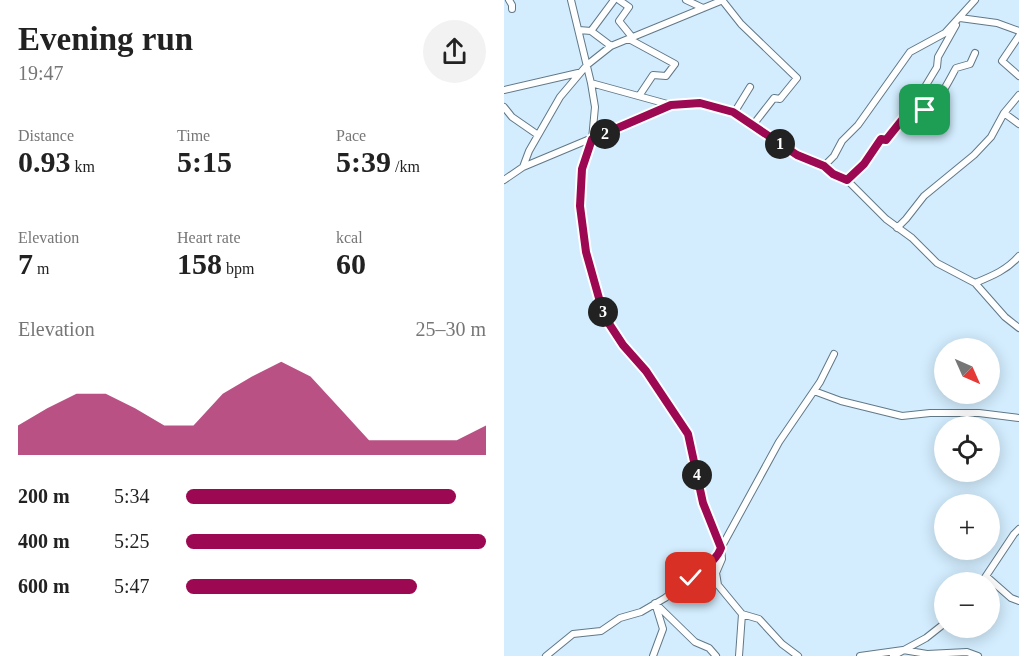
<!DOCTYPE html>
<html lang="en">
<head>
<meta charset="utf-8">
<style>
	:root { --surface:#fff; --page:#f2f2f2; --text:#222; --muted:#767676; --accent:#9d0852 }
	body { margin:0; font-family:Georgia,serif; background:var(--page); color:var(--text); height:100vh; display:flex; flex-direction:column; font-size:22px; white-space:nowrap }
	* { box-sizing:border-box; margin:0 }
	p { font-size:20px; color:var(--muted) }
	.icon { flex:none; width:33px; height:33px; fill:none; stroke:currentColor; stroke-width:2; stroke-linecap:round; stroke-linejoin:round }
	.map { position:relative; flex:1; overflow:hidden }
	.side { display:flex; flex-direction:column; background:var(--surface); width:504px }
	.side>* { flex:none }
	.needle { width:39px; rotate:135deg }
	.controls { position:absolute; left:430px; top:338px; display:grid; gap:12px }
	.controls a { display:grid; place-items:center; width:66px; height:66px; border-radius:50%; background:var(--surface); box-shadow:0 3px 15px #0003; font-size:30px }
	.pin { position:absolute; display:grid; place-items:center; width:51px; height:51px; color:#fff; margin:-26px; border-radius:12px; box-shadow:0 3px 9px #0006 }
	.km { position:absolute; width:30px; height:30px; margin:-15px; border-radius:50%; background:#222; color:#fff; font-size:16px; line-height:30px; text-align:center }
	.round { display:grid; place-items:center; flex:none; width:63px; height:63px; border-radius:32px; background:var(--page) }
	.headline { display:flex; align-items:center; justify-content:space-between; height:102px; padding:0 18px }
	h1 { font-size:33px; font-weight:700; line-height:45px }
	.figures { display:grid; grid-template-columns:repeat(3,1fr); gap:9px; height:102px; padding:6px 18px }
	.figures div { display:grid; align-content:center }
	.figures b { font-size:30px; font-weight:700 }
	.figures small { font-size:16px; font-weight:400 }
	.figures p { font-size:16px }
	.chart { height:168px; padding:12px 18px }
	.chart p { display:flex; justify-content:space-between }
	.chart svg { width:100%; height:108px; margin-top:6px; fill:var(--accent); opacity:.7 }
	ul { padding:0 18px; list-style:none; font-size:20px }
	li { display:grid; grid-template-columns:96px 72px 1fr; align-items:center; height:45px }
	li i { height:15px; border-radius:8px; background:var(--accent) }
	main { display:flex; flex:1; min-height:0 }
	.map>svg:first-child { display:block }
</style>
</head>
<body>
<main>
<section class="side">
<div class="headline"><div><h1>Evening run</h1><p>19:47</p></div><a class="round"><svg class="icon" aria-label="share" viewBox="0 0 24 24"><path d="M12 15V3M7 8l5-5 5 5M5 13v7h14v-7"/></svg></a></div>
<div class="figures">
<div><p>Distance</p><b>0.93<small> km</small></b></div>
<div><p>Time</p><b>5:15</b></div>
<div><p>Pace</p><b>5:39<small> /km</small></b></div>
</div>
<div class="figures">
<div><p>Elevation</p><b>7<small> m</small></b></div>
<div><p>Heart rate</p><b>158<small> bpm</small></b></div>
<div><p>kcal</p><b>60</b></div>
</div>
<div class="chart"><p><span>Elevation</span>25–30 m</p>
<svg viewBox="0 0 160 44" preserveAspectRatio="none"><path d="M0 44V32L10 25L20 19L30 19L40 25L50 32L60 32L70 19L80 12L90 6L100 12L110 25L120 38L130 38L140 38L150 38L160 32V44z"/></svg>
</div>
<ul>
<li><b>200 m</b>5:34<i style="width:90%"></i></li>
<li><b>400 m</b>5:25<i style="width:100%"></i></li>
<li><b>600 m</b>5:47<i style="width:77%"></i></li>
</ul>
</section>
<div class="map">
<svg width="515" height="656" viewBox="0 0 515 656">
	<rect width="100%" height="100%" fill="#d3edfe"/>
	<g fill="none" stroke-linecap="round" stroke-linejoin="round">
		<defs>
			<path id="minor" d="M5,0L8,5V9
				M67,0L87,83L167,105
				M115,0L125,7L115,21L128,37
				M182,0L199,8
				M218,0L237,24L293,78L276,99L270,98L249,125
				M456,18L493,23L515,31
				M75,30L87,31L107,46
				M87,31L110,0
				M515,36L498,61L515,76
				M125,39L171,64L162,76L149,75L135,96
				M87,83L91,107L88,139L78,169L76,206L82,252L100,316L119,345L142,371L184,434L199,503L217,548L218,559L212,573L214,585L238,614L255,619L278,644L294,656
				M0,90L74,73
				M410,105L421,110C437,99 443,84 452,68L466,64L471,53
				M0,107L8,117L34,135
				M230,113L246,87
				M500,113L515,124
				M320,166L330,156L338,141L354,125L406,52L441,33L471,0
				M19,167L167,105L196,103L229,113L293,155L320,166L329,174L343,180L382,219L408,238L433,263L471,283L501,317L515,328
				M0,180L19,167L25,151L56,97L83,65L107,46L219,0
				M343,180L360,164L377,139L382,140L410,105L433,67L434,57L452,25
				M393,228L402,219L420,196L470,155L487,137L500,113L515,95
				M471,283C488,276 503,270 515,256
				M310,391L337,401L398,416L426,413H475L515,418
				M217,548L275,442L316,382L330,354
				M482,576L507,598L515,601
				M478,582L510,534L515,529
				M42,656L69,634L97,631L116,618L137,612L161,598L204,566L216,551
				M149,656L159,629L151,603L191,642L205,648L212,656
				M235,656L238,614
				M356,656L399,650L423,654L463,652L474,656
				M389,656L422,638L441,623"/>
		</defs>
		<use href="#minor" stroke="#617887" stroke-width="8"/>
		<use href="#minor" stroke="#fff" stroke-width="6"/>
	</g>
	<g fill="none" stroke-linecap="round" stroke-linejoin="round">
		<defs>
			<path id="route" d="M187,578C198,568 212,562 217,548L199,503L184,434L142,371L119,345L100,316L82,252L76,206L78,169L88,139L167,105L196,103L229,112L293,155L320,166L329,174L343,180L360,164L377,139L382,140L410,105L421,110"/>
		</defs>
		<use href="#route" stroke="#fff" stroke-width="12"/>
		<use href="#route" stroke="#9d0852" stroke-width="8"/>
	</g>
</svg>
<div class="controls">
<a><svg class="needle" viewBox="-14 -14 28 28"><path d="M0-13l5 13h-10z" fill="#e53935"/><path d="M0 13l5-13h-10z" fill="#767676"/></svg></a>
<a><svg class="icon" aria-label="locate" viewBox="0 0 24 24"><circle cx="12" cy="12" r="6"/><path d="M12 2v4M12 18v4M2 12h4M18 12h4"/></svg></a>
<a>+</a>
<a>−</a>
</div>
<div class="pin" style="left:421px;top:110px;background:#1e9e55"><svg class="icon" aria-label="arrive" viewBox="0 0 24 24"><path d="M6 21V4h12l-3 4 3 4H6"/></svg></div>
<div class="pin" style="left:187px;top:578px;background:#d93025"><svg class="icon" aria-label="check" viewBox="0 0 24 24"><path d="M5 12l5 5 9-10"/></svg></div>
<b class="km" style="left:276px;top:144px">1</b>
<b class="km" style="left:101px;top:134px">2</b>
<b class="km" style="left:99px;top:312px">3</b>
<b class="km" style="left:193px;top:475px">4</b>
</div>
</main>
</body>
</html>
